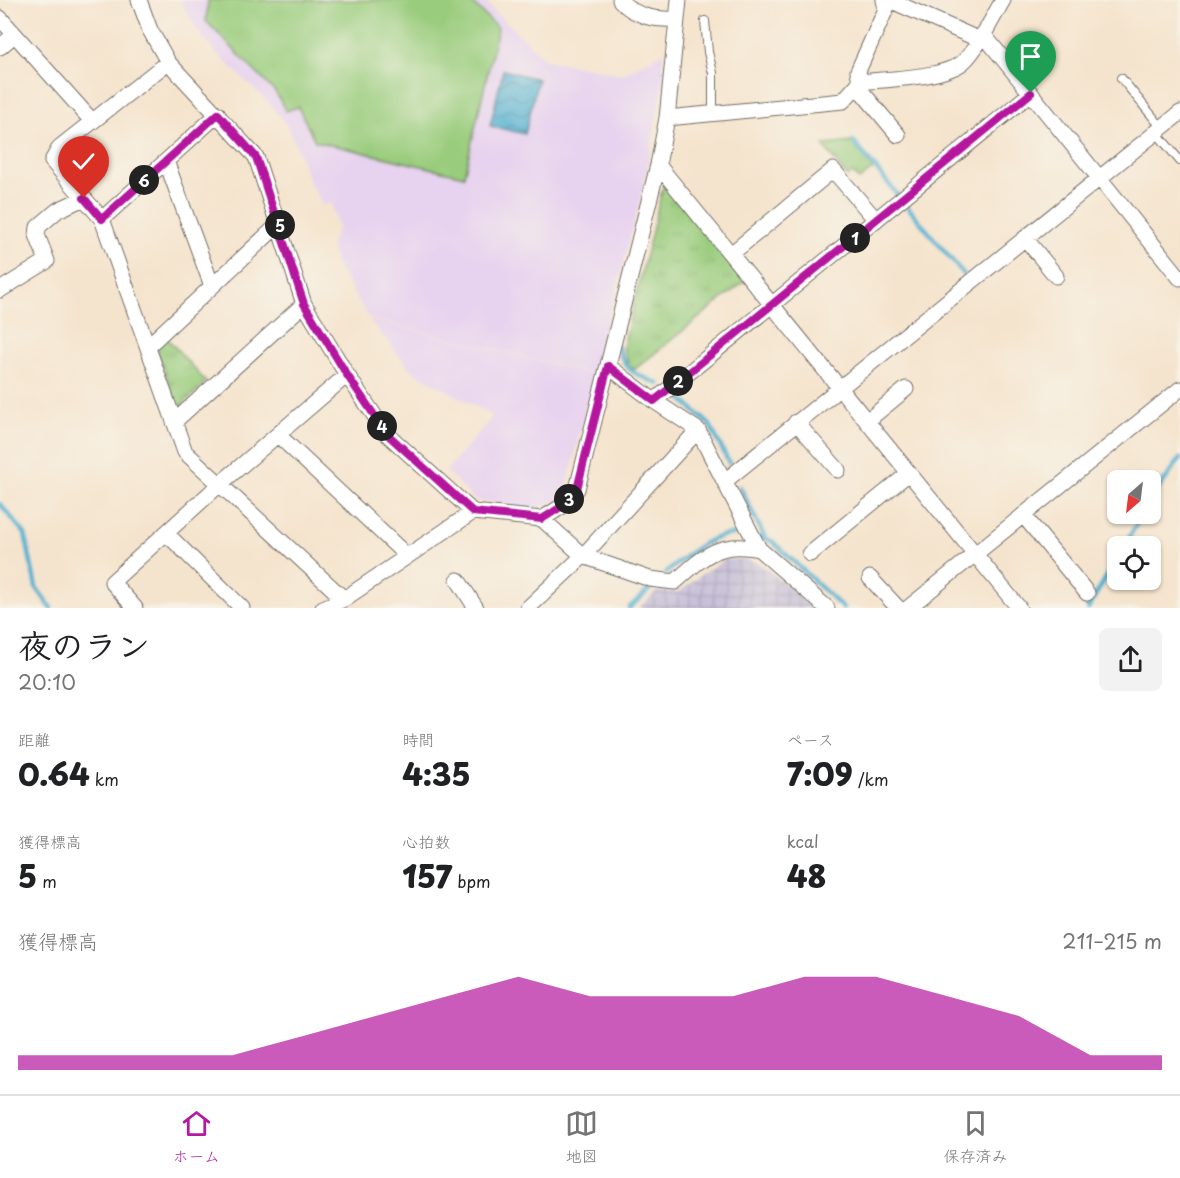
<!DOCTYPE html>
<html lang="ja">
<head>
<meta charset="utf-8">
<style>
	:root { --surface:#fff; --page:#f2f2f2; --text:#202124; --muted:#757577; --line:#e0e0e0; --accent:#b5179e }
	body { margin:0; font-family:"Playpen Sans","Klee One",sans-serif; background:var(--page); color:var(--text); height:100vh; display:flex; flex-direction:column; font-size:22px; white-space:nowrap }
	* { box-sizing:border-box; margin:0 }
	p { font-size:20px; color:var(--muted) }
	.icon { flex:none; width:33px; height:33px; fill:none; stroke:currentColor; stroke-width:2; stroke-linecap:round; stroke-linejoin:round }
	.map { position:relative; height:608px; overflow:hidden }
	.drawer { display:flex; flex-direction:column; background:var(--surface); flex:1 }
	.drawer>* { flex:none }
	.needle { width:39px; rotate:208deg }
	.tools { position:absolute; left:1107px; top:470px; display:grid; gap:12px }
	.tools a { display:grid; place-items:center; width:54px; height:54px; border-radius:9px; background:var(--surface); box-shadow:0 2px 4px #0004; font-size:30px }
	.pin { position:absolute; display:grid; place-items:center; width:51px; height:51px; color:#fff; margin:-62px -26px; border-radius:50% 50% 50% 0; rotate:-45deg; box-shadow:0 0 6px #0007 }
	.pin .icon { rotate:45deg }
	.km { position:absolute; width:30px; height:30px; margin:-15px; border-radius:50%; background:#222; color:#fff; font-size:16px; line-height:30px; text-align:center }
	.round { display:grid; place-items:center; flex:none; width:63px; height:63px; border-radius:9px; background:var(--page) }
	.summary { display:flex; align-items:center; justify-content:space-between; height:102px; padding:0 18px }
	h1 { font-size:33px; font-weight:800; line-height:45px }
	.figures { display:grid; grid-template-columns:repeat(3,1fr); gap:9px; height:102px; padding:6px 18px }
	.figures div { display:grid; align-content:center }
	.figures b { font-size:30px; font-weight:800 }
	.figures small { font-size:16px; font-weight:400 }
	.figures p { font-size:16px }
	.chart { height:168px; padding:12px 18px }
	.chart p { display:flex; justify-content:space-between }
	.chart svg { width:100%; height:108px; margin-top:6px; fill:var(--accent); opacity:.7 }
	.dock { display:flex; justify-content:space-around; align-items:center; height:84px; border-top:2px solid var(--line); background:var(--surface); font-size:16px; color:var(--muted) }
	.dock a { display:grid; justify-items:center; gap:3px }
	.dock .selected { color:var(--accent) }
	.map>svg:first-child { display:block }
</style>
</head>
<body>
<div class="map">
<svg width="1180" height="608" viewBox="0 0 1180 608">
	<defs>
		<pattern id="industrial-grid" width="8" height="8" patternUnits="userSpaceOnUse" patternTransform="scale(1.5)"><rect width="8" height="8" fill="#c8bfd8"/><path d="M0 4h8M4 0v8" fill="none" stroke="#aca4ba"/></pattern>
		<pattern id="park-tufts" width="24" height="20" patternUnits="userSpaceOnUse" patternTransform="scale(1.5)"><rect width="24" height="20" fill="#99cc7c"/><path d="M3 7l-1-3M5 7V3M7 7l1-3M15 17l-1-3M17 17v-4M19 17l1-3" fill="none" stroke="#84af6b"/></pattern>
		<pattern id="water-waves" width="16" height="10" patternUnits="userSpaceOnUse" patternTransform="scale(1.5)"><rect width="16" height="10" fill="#54b1d2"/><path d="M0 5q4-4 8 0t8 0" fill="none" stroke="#4690ab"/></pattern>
	</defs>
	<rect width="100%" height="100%" fill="#f7f3e8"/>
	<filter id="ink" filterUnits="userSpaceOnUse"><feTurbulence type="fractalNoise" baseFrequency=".0167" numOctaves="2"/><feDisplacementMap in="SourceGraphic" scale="12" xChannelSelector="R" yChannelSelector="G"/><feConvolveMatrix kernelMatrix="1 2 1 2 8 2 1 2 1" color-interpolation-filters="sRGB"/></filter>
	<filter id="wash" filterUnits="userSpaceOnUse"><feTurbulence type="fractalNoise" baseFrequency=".008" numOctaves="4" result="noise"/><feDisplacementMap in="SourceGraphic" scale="24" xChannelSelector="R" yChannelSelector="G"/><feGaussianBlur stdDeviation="1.35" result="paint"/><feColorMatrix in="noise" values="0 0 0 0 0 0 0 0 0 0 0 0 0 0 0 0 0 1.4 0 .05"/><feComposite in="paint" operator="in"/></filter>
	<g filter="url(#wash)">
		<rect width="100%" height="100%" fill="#f5e4cd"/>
		<path fill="#e7d2ef" d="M180,0H483L546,60L623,74L664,52L662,66L666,67L644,185L594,374L369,318L336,264L331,244L338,227L331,202L323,206L309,181L296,145L286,124L270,104L216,53L197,30Z
			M369,319L594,375L566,491L559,501L534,509L475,500L446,471L493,416L412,371Z"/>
		<path fill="url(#industrial-grid)" d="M726,559H742L758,563L787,585L811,608H639L657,591L679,592L705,572Z"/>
		<path fill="#99cc7c" stroke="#627c54" stroke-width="1.5" d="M208,0H469L498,28L464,176L315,141L298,107L286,111L276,93L206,21Z"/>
		<path fill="url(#park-tufts)" stroke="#627c54" stroke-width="1.5" d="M852,142L873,169L859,180L853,173L847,177L823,145Z
			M667,185L745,281L635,369L629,366L623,347L663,187Z
			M166,337L206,382L178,409L156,347Z"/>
		<path fill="url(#water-waves)" stroke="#406e7e" stroke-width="1.5" d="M503,70L538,79L525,134L490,126Z"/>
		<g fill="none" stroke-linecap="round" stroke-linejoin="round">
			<path stroke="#54b1d2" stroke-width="4.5" d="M853,141L965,276
				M618,347C627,374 634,373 659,384
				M673,391L710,425L729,463
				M740,487L765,538
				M1150,501L1180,459
				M0,504L25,534L36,587L51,608
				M758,537L772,541L843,608
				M1124,546L1143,513
				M666,573C691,552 712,530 747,535
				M629,608L650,589
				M1088,608L1118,557"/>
		</g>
	</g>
	<g filter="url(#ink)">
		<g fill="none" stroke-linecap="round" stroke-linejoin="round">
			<defs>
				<path id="service" d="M705,21L708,52L713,73V113
					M1121,78L1162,128
					M1156,132L1180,161"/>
				<path id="minor" d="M139,0L150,30L168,62L256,157L304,304L347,375L387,434L473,512L542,519L583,556L650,579L675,582C703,557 719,540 759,549
					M620,0C635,17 655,20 677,19
					M884,0L894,2L980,40
					M0,18L92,121
					M983,34L1180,278
					M0,47L14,35
					M860,82L858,71L886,9L884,0
					M857,86L898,135
					M218,114L102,219L185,452L344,599
					M667,118L843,101L860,82C885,79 945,78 963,62C977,50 993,17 1003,0
					M166,161L212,286
					M658,165L1019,608
					M102,219L52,161L60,147L168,62
					M1025,238L1056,276
					M731,254L833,170L876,220
					M0,290L47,261L37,235L38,227L58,210L84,198
					M148,346L279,224
					M608,366L654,401L698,430L759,549L827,608
					M654,401L1031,93
					M867,421L906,389
					M174,422L304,304
					M796,422L838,470
					M278,435L407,556
					M725,481L1180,113
					M1024,516L1087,593
					M542,519L564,505L577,489L658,165L667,118L679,0
					M166,533L242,608
					M810,554L909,473
					M870,578L898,608
					M458,580L476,608
					M135,608L112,582L220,484L347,375
					M323,608L344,599L473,512
					M528,608L583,556L698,430
					M908,608L1180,389"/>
			</defs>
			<use href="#service" stroke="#726c64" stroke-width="10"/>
			<use href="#minor" stroke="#726c64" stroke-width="17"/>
			<use href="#service" stroke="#fff" stroke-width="8"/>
			<use href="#minor" stroke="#fff" stroke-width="15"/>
		</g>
	</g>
	<g fill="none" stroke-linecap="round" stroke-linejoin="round" filter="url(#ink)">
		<defs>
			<path id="route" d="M84,198L102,219L218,114L256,157L304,304L347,375L387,434L473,512L542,519L564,505L577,489L608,366L654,401L1031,93"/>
		</defs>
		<use href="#route" stroke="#fff" stroke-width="12"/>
		<use href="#route" stroke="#b5179e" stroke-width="8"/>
	</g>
</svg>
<div class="tools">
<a><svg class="needle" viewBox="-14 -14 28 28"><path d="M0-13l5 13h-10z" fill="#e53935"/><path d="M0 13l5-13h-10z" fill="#757577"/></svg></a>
<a><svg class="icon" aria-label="locate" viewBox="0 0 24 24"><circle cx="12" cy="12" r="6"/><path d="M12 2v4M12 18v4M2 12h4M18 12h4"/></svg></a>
</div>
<div class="pin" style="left:1031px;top:93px;background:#1e9e55"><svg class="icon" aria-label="arrive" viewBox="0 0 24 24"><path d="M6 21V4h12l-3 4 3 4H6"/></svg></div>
<div class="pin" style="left:84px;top:198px;background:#d93025"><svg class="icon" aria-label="check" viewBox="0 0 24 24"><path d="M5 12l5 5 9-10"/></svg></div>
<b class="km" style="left:855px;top:238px">1</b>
<b class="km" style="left:678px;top:381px">2</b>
<b class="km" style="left:569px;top:499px">3</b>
<b class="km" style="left:382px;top:426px">4</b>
<b class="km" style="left:280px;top:225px">5</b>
<b class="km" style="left:144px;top:180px">6</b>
</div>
<section class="drawer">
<div class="summary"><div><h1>夜のラン</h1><p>20:10</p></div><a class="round"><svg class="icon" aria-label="share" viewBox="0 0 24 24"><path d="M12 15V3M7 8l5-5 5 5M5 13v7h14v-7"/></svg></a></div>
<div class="figures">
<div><p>距離</p><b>0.64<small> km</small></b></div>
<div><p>時間</p><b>4:35</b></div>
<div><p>ペース</p><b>7:09<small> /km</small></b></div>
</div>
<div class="figures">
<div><p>獲得標高</p><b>5<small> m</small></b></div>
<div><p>心拍数</p><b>157<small> bpm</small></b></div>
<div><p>kcal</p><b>48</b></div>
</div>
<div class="chart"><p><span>獲得標高</span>211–215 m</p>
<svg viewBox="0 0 160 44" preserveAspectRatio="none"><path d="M0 44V38L10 38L20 38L30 38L40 30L50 22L60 14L70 6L80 14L90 14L100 14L110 6L120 6L130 14L140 22L150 38L160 38V44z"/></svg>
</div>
</section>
<nav class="dock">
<a class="selected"><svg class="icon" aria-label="home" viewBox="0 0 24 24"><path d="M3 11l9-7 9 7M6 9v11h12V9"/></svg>ホーム</a>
<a><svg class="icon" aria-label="map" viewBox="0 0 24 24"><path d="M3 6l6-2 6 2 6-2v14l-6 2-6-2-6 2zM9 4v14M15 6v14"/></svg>地図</a>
<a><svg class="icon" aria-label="saved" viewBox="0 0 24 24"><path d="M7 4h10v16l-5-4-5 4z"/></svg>保存済み</a>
</nav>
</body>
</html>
